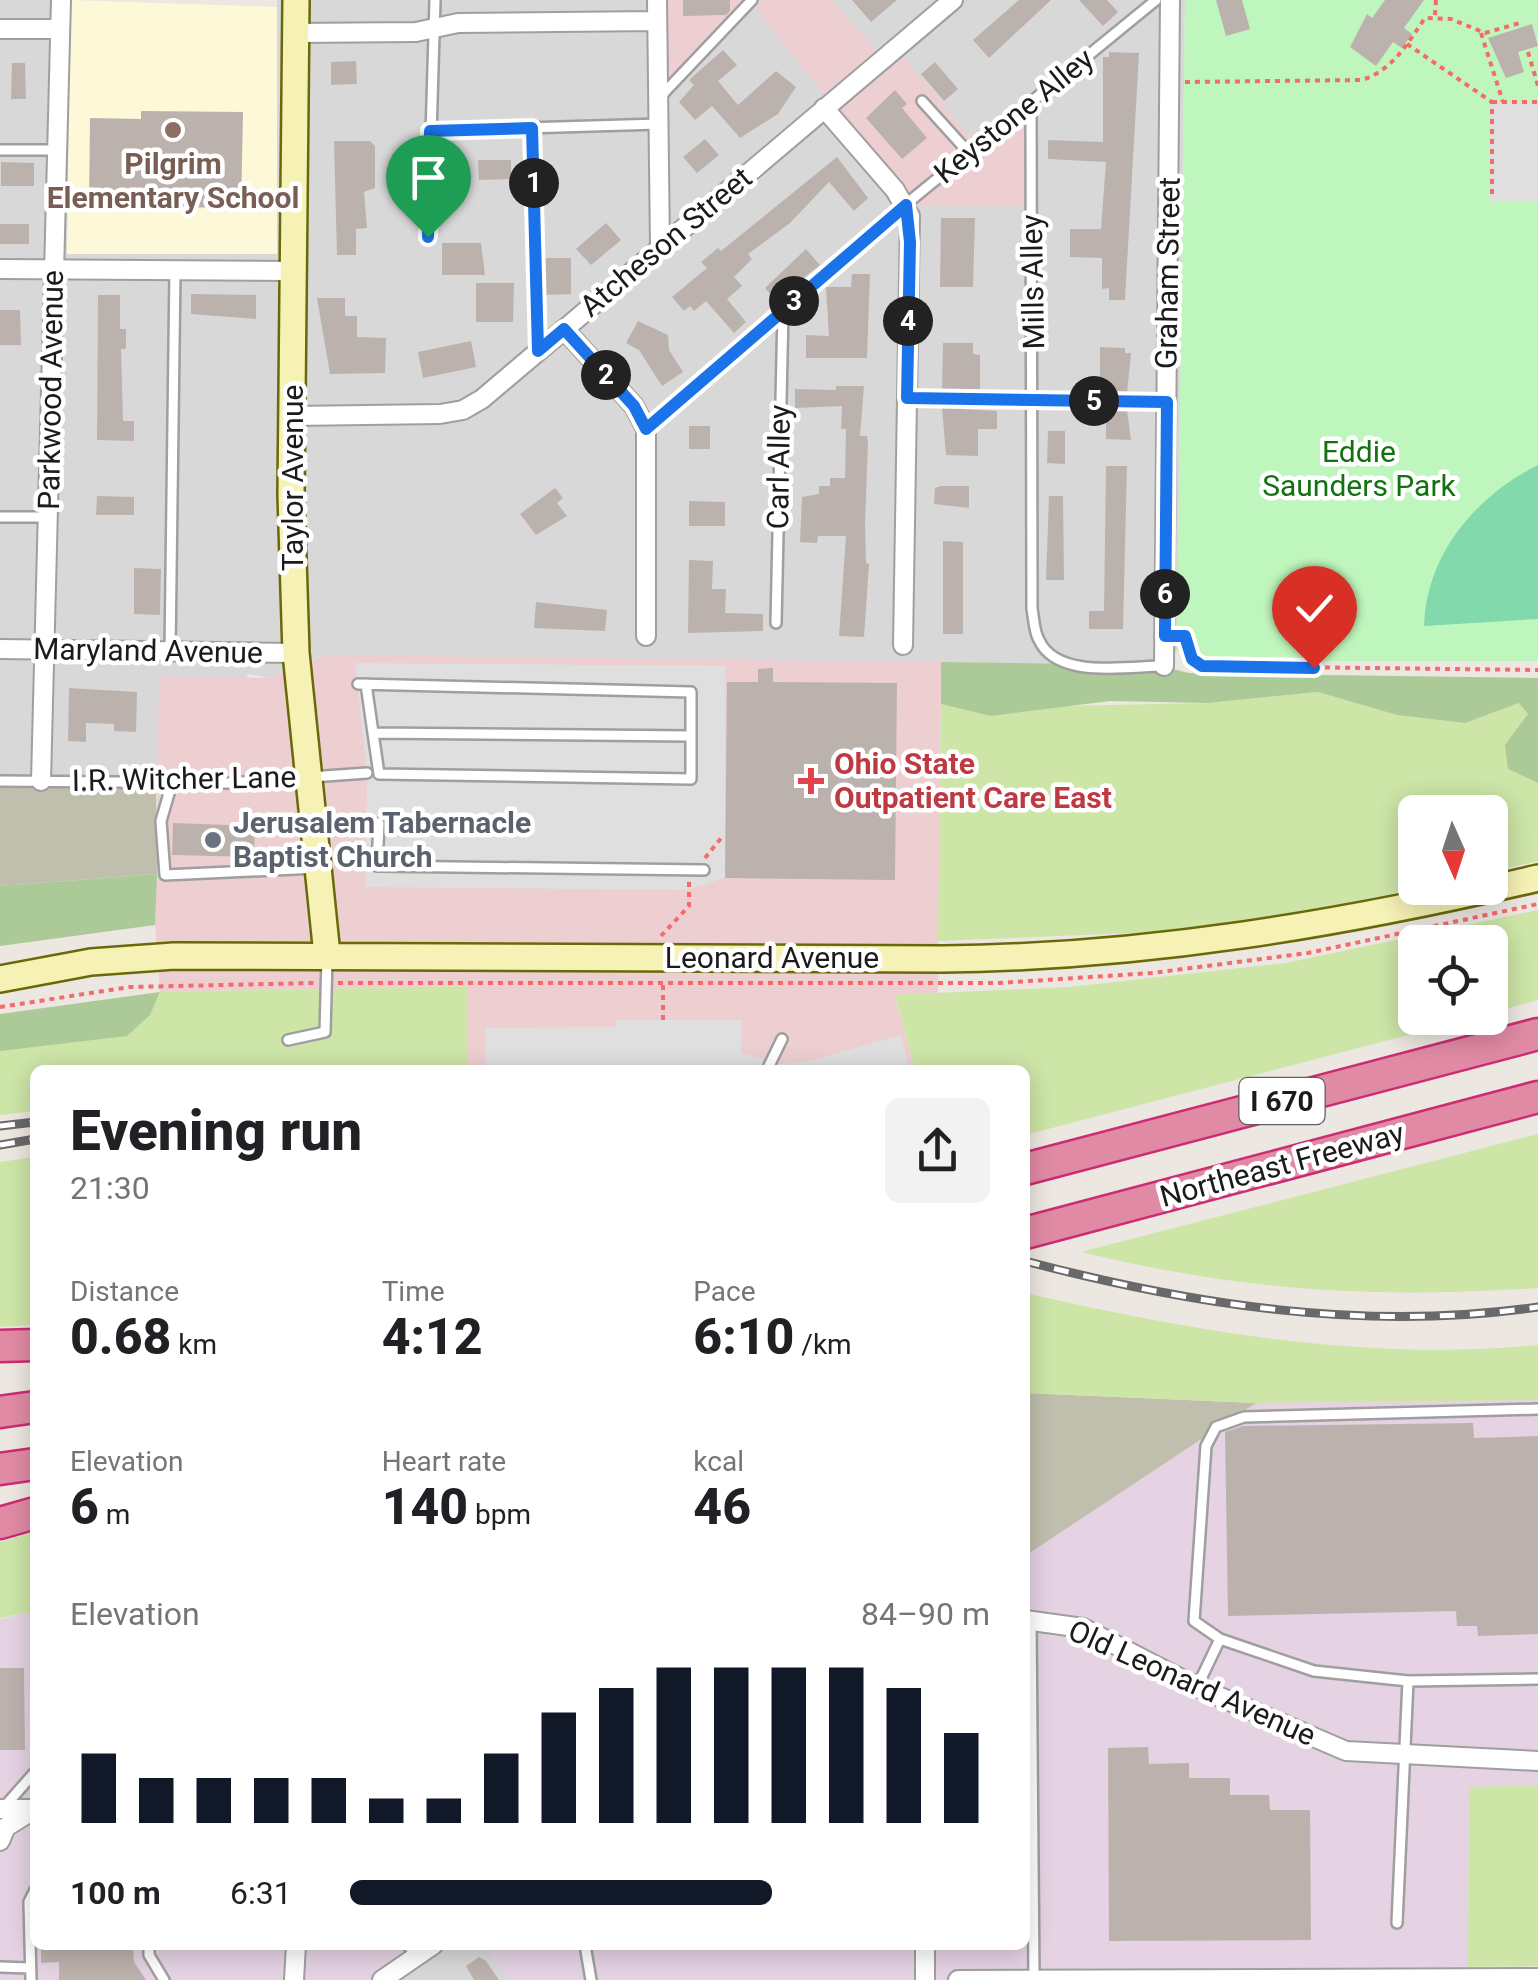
<!DOCTYPE html>
<html lang="en">
<head>
<meta charset="utf-8">
<style>
	:root { --surface:#fff; --page:#f2f2f2; --text:#202124; --muted:#757577; --accent:#111827 }
	body { margin:0; font-family:Roboto,sans-serif; background:var(--page); color:var(--text); height:100vh; display:flex; flex-direction:column; font-size:38px; white-space:nowrap }
	* { box-sizing:border-box; margin:0 }
	p { font-size:32px; color:var(--muted) }
	.icon { flex:none; width:55px; height:55px; fill:none; stroke:currentColor; stroke-width:2; stroke-linecap:round; stroke-linejoin:round }
	.map { position:relative; flex:1; overflow:hidden }
	.details { position:absolute; left:30px; top:1065px; width:1000px; height:885px; display:flex; flex-direction:column; background:var(--surface); border-radius:15px; box-shadow:0 5px 25px #0003 }
	.details>* { flex:none }
	.needle { width:65px; rotate:177deg }
	.buttons { position:absolute; left:1398px; top:795px; display:grid; gap:20px }
	.buttons a { display:grid; place-items:center; width:110px; height:110px; border-radius:15px; background:var(--surface); box-shadow:0 5px 25px #0003; font-size:50px }
	.pin { position:absolute; display:grid; place-items:center; width:85px; height:85px; color:#fff; margin:-102px -42px; border-radius:50% 50% 50% 0; rotate:-45deg; box-shadow:0 0 10px #0007 }
	.pin .icon { rotate:45deg }
	.km { position:absolute; width:50px; height:50px; margin:-25px; border-radius:50%; background:#222; color:#fff; font-size:28px; line-height:50px; text-align:center }
	.round { display:grid; place-items:center; flex:none; width:105px; height:105px; border-radius:15px; background:var(--page) }
	.summary { display:flex; align-items:center; justify-content:space-between; height:170px; padding:0 40px }
	h1 { font-size:55px; font-weight:800; line-height:75px }
	.figures { display:grid; grid-template-columns:repeat(3,1fr); gap:15px; height:170px; padding:10px 40px }
	.figures div { display:grid; align-content:center }
	.figures b { font-size:50px; font-weight:800 }
	.figures small { font-size:28px; font-weight:400 }
	.figures p { font-size:28px }
	.chart { height:280px; padding:20px 40px }
	.chart p { display:flex; justify-content:space-between }
	.chart svg { width:100%; height:180px; margin-top:10px; stroke:var(--accent); stroke-width:6 }
	ul { padding:0 40px; list-style:none; font-size:32px }
	li { display:grid; grid-template-columns:160px 120px 1fr; align-items:center; height:75px }
	li i { height:25px; border-radius:12px; background:var(--accent) }
	.map>svg:first-child { display:block }
</style>
</head>
<body>
<div class="map">
<svg width="1538" height="1980" viewBox="0 0 1538 1980">
	<rect width="100%" height="100%" fill="#ece7e0"/>
	<path fill="#d9d8d8" d="M0,0H70L68,254L276,253L277,0H656L669,80L755,7L911,205L1034,106L980,148L896,49L884,60L832,0H1185L1177,651L1156,665L323,655L269,678L249,674L156,780L0,781Z
		M439,1945H486L509,1980H402L398,1974Z"/>
	<path fill="#edcfd2" d="M656,0H832L883,59L896,48L980,148L1035,105L1036,206H911L755,7L669,81H658Z
		M323,655L941,662L938,993L895,996L915,1070H468L466,986L160,992L155,925L159,676L269,678Z"/>
	<path fill="#e5d2e3" d="M1538,1400V1785L1469,1787L1468,1980H509L486,1945H1025V1556L1256,1403Z
		M35,1611V1945H439L398,1975L402,1980H0V1619Z"/>
	<path fill="#fdf9d8" d="M70,0L277,7V254H67Z"/>
	<path fill="#c0bead" d="M156,780L157,874L0,886V781Z
		M1025,1393L1256,1403L1025,1556Z"/>
	<path fill="#cde5a7" d="M1318,692L1397,715L1465,723L1519,703L1528,714L1508,769L1538,783V861L1490,872V812H1415V888H1419L1303,912L1181,931L938,941L941,704L964,708L1208,703Z
		M1538,910V1000L1490,1013V942H1415V1018H1473L1025,1135V1070H915L895,995L1069,987L1286,963Z
		M467,986L468,1070H35V1111L0,1115V1051L150,1015L160,992Z
		M1538,1134V1288C1371,1299 1244,1291 1081,1252Z
		M35,1157V1325L0,1327V1162Z
		M1025,1293C1191,1331 1367,1362 1538,1345V1400L1256,1403L1025,1393Z
		M35,1532V1611L0,1618V1542Z
		M1538,1785V1966L1468,1967L1469,1787Z"/>
	<path fill="#acca97" d="M941,662L1156,665L1189,673L1538,678V783L1508,769L1505,745L1528,714L1519,703L1465,723L1397,715L1318,692L1208,703L1110,701L991,716L941,704Z
		M157,874L155,925L0,946V886Z
		M160,992L150,1015L127,1036L0,1051V1014Z"/>
	<path fill="#bff6bd" d="M1185,0H1538V661H1193L1177,651Z"/>
	<path fill="#81d9ac" d="M1538,465V619L1424,626C1426,554 1476,496 1538,465Z"/>
	<path fill="#dfdfdf" d="M1489,102H1538V202L1490,201Z
		M355,663L725,666V878L686,890L365,887L367,773Z
		M616,1020H742L741,1053L780,1064L810,1061L901,1035L910,1070H486L485,1028L615,1027Z"/>
	<path fill="#bcb2ad" d="M683,0H730V11L726,15L683,16Z
		M852,0H897L871,22Z
		M1019,0H1051L989,58L973,40Z
		M1079,0H1107L1118,12L1103,26Z
		M1216,0H1242L1250,29L1226,36Z
		M1385,0H1424L1404,28L1412,34L1402,48L1393,42L1376,66L1350,47L1367,14L1372,18Z
		M1532,24L1538,46L1518,52L1524,72L1506,78L1488,38Z
		M723,50L737,65L718,81L738,105L776,71L796,87L778,114L740,138L712,106L695,120L679,102L694,85L689,80Z
		M1109,52L1139,53L1125,300H1109V288L1102,289V258L1070,257V229H1101L1106,162L1048,159V140L1103,142V57H1109Z
		M356,61L357,84L331,85V62Z
		M935,62L958,89L944,101L921,74Z
		M12,63H25L26,99H11Z
		M895,90L907,104L902,108L927,138L902,159L866,118Z
		M141,111L243,112L241,208L89,206L90,118L141,119Z
		M705,139L719,155L697,173L683,157Z
		M334,141H370L375,146V188L364,192L367,228L356,229V255H337Z
		M837,157L868,198L854,211L829,182L790,223L748,254L752,259L734,277L742,286L727,299L746,322L734,333L706,301L694,311L690,306L684,311L672,297L707,268L701,262L718,248L721,251Z
		M478,160H511V179L479,180Z
		M1,162L34,163V186H1Z
		M941,218H975L973,287H940Z
		M606,223L621,240L591,265L576,249Z
		M0,224H29V244H0Z
		M442,243H481L485,275H442Z
		M806,249L820,265L775,300L765,288Z
		M545,258H571V294L546,295Z
		M852,274H870L867,358H806V335L829,336L826,287H851Z
		M476,283H514L513,322H476Z
		M191,294L256,295V319L191,314Z
		M98,295H120V329H126V349H121L123,421H134V441L97,440Z
		M317,298H345V316H357V337L386,338L385,373L330,374Z
		M0,310H20L21,345H0Z
		M638,321L668,335L669,350L683,372L662,386L639,350L626,343Z
		M471,341L476,367L423,378L418,352Z
		M943,343H973V354L980,355V392L942,391Z
		M1100,347L1125,348V353H1131L1127,393L1100,392Z
		M836,386H864L860,436H867L868,444L865,524L866,563L869,564L864,637L839,636L846,536H818L817,543L800,542L802,497L819,494V486H830V478H845L846,429H841L842,406L795,408V389L836,390Z
		M942,408L997,411V429H978V456L946,455Z
		M1106,409L1127,410L1131,440L1106,439Z
		M689,426H710V449H689Z
		M1048,431H1065V464L1047,463Z
		M1106,466H1127L1123,629H1089V611H1104Z
		M941,486H969V508L934,504L935,488Z
		M555,488L563,498L557,503L567,516L536,535L520,514Z
		M97,496L134,497V515H96Z
		M1049,496H1063L1064,580H1046Z
		M689,501L725,502V526H689Z
		M943,541L963,542V634H943Z
		M689,560L713,561L712,589H726L725,613L763,614V631L688,633Z
		M134,568L161,569L160,615L134,614Z
		M536,602L607,610L605,631L534,628Z
		M773,668V682L897,683L895,880L725,878L727,682H758V669Z
		M69,688L137,692L136,732L114,731V724L86,723V742L68,741Z
		M173,823L255,826L254,857L172,855Z
		M1473,1423L1474,1438L1538,1436V1634L1478,1636L1477,1626H1457L1456,1611L1228,1616L1225,1432L1243,1426Z
		M0,1668H24L25,1750H0Z
		M1148,1747L1149,1764L1189,1763V1778H1230V1795H1269L1270,1810H1310L1311,1940L1109,1941L1108,1748Z
		M41,1945H133L134,1962L146,1980H59V1962L41,1963Z
		M479,1957L486,1961L499,1980H474L466,1966Z"/>
	<g fill="none" stroke-linecap="round" stroke-linejoin="round">
		<defs>
			<path id="lane" d="M661,96L752,0
				M922,101L969,153
				M1031,102L1032,609C1034,619 1034,632 1039,640C1057,680 1129,666 1164,666
				M532,128L538,350
				M430,131L659,124
				M0,150H57
				M428,237L435,0
				M907,399L1167,402
				M646,429L905,205L1156,0
				M0,517H48
				M776,623L783,311
				M170,651L175,270
				M358,684L691,692V779L379,774L373,733
				M366,684L373,733L691,736
				M0,781L228,783L367,773
				M172,783L161,821L165,875L317,868
				M379,823L377,866L704,870
				M288,1040L325,1032L327,958
				M767,1070L782,1039
				M1031,1620L1034,1979
				M1220,1639L1314,1671L1408,1681
				M1197,1687L1220,1639L1194,1621L1206,1446L1216,1427L1244,1417L1538,1409
				M5,1806L35,1772
				M1397,1923L1408,1681L1538,1679
				M149,1945V1955L164,1980
				M407,1945L418,1955
				M585,1945L591,1980
				M0,1967L29,1968
				M31,1980L29,1902L35,1890"/>
			<path id="street" d="M657,0L660,247
				M0,29H60
				M296,33L416,32L458,23L656,21
				M824,108L895,190L910,216L903,645
				M0,269L294,271
				M564,329L634,406L646,429V636
				M293,416L440,414L463,410L482,399L953,0
				M0,649L296,653
				M1164,666L1170,0
				M41,781L61,0
				M1025,1620L1083,1628L1197,1687L1346,1751L1538,1761
				M0,1809H30
				M0,1841L6,1827L35,1809
				M294,1980L296,1945
				M382,1980L433,1945
				M925,1980V1945
				M958,1980L1538,1978"/>
			<path id="secondary" d="M296,0L291,495L296,653L327,955
				M0,979L91,962L174,956L943,959C1146,957 1341,924 1538,878"/>
			<path id="highway" d="M1025,1169L1538,1034
				M1025,1233L1538,1097
				M0,1346L35,1345
				M0,1412L35,1407
				M0,1469L35,1464
				M0,1523L35,1513"/>
		</defs>
		<use href="#lane" stroke="#9f9f9f" stroke-width="14"/>
		<use href="#street" stroke="#9f9f9f" stroke-width="22"/>
		<use href="#secondary" stroke="#6a6909" stroke-width="30"/>
		<use href="#highway" stroke="#cc2b75" stroke-width="35"/>
		<path stroke="#f36b6c" stroke-width="4" stroke-dasharray="5 5" stroke-linecap="butt" d="M1435,15L1436,0
			M1481,33L1503,102
			M1407,44L1492,102V199
			M1528,52L1538,86
			M1185,82L1362,80C1393,70 1407,44 1425,18L1451,19L1485,33L1520,23
			M1492,102H1538
			M1183,636L1192,659L1202,666L1538,670
			M705,858L722,837
			M661,936L689,906V882
			M338,983H999L1152,973L1308,953L1538,904
			M663,985V1020
			M0,1007L130,987L314,983"/>
		<use href="#lane" stroke="#fff" stroke-width="9"/>
		<use href="#street" stroke="#fff" stroke-width="18"/>
		<use href="#secondary" stroke="#f6f1b5" stroke-width="25"/>
		<use href="#highway" stroke="#e18aa4" stroke-width="30"/>
		<defs>
			<path id="rail" d="M0,1126L35,1122
				M0,1145L35,1139
				M1025,1261C1192,1305 1366,1332 1538,1307"/>
		</defs>
		<use href="#rail" stroke="#696969" stroke-width="9"/>
		<use href="#rail" stroke="#fff" stroke-width="5" stroke-dasharray="15" stroke-linecap="butt"/>
	</g>
	<g fill="none" stroke-linecap="round" stroke-linejoin="round">
		<defs>
			<path id="route" d="M428,237L430,131L532,128L538,351L564,329L634,406L646,429L906,205L910,242L907,398L1167,402L1165,636H1185L1192,659L1202,666L1314,668"/>
		</defs>
		<use href="#route" stroke="#fff" stroke-width="20"/>
		<use href="#route" stroke="#1a73e8" stroke-width="12"/>
	</g>
	<circle fill="#8d6e63" stroke="#fff" stroke-width="4" cx="173" cy="130" r="10"/>
	<path fill="#e0444e" stroke="#fff" stroke-width="4" d="M806 766h10v10h10v10h-10v10h-10v-10h-10v-10h10z"/>
	<circle fill="#6b7280" stroke="#fff" stroke-width="4" cx="213" cy="840" r="10"/>
	<g text-anchor="middle" stroke-width="9" stroke-linejoin="round" paint-order="stroke">
		<rect fill="#fff" stroke="#5f5f5f" stroke-width="2.5" x="1239.5" y="1078" width="85" height="46" rx="8"/>
		<g font-size="28" font-weight="bold" fill="#1b1b1b">
			<text x="1282" y="1111">I 670</text>
		</g>
		<g font-size="30" fill="#1b1b1b" stroke="#fff">
			<text transform="translate(1014 116) rotate(-39)" y="10">Keystone Alley</text>
			<text transform="translate(666 242) rotate(-40)" y="10">Atcheson Street</text>
			<text transform="translate(1168 273) rotate(-89)" y="10">Graham Street</text>
			<text transform="translate(1033 282) rotate(-91)" y="10">Mills Alley</text>
			<text transform="translate(51 390) rotate(-89)" y="10">Parkwood Avenue</text>
			<text transform="translate(779 467) rotate(-89)" y="10">Carl Alley</text>
			<text transform="translate(293 478) rotate(-90)" y="10">Taylor Avenue</text>
			<text transform="translate(148 651) rotate(1)" y="10">Maryland Avenue</text>
			<text transform="translate(184 779) rotate(-1)" y="10">I.R. Witcher Lane</text>
			<text x="772" y="968">Leonard Avenue</text>
			<text transform="translate(1282 1165) rotate(-15)" y="10">Northeast Freeway</text>
			<text transform="translate(1192 1683) rotate(24)" y="10">Old Leonard Avenue</text>
		</g>
		<g font-size="30" font-weight="bold" fill="#785e54" stroke="#fff">
			<text x="173" y="174">Pilgrim<tspan x="173" dy="34">Elementary School</tspan></text>
		</g>
		<g font-size="30" fill="#137210" stroke="#fff">
			<text x="1359" y="462">Eddie<tspan x="1359" dy="34">Saunders Park</tspan></text>
		</g>
		<g font-size="30" font-weight="bold" fill="#be3a42" stroke="#fff" text-anchor="start">
			<text x="834" y="774">Ohio State<tspan x="834" dy="34">Outpatient Care East</tspan></text>
		</g>
		<g font-size="30" font-weight="bold" fill="#5b616d" stroke="#fff" text-anchor="start">
			<text x="233" y="833">Jerusalem Tabernacle<tspan x="233" dy="34">Baptist Church</tspan></text>
		</g>
	</g>
</svg>
<div class="buttons">
<a><svg class="needle" viewBox="-14 -14 28 28"><path d="M0-13l5 13h-10z" fill="#e53935"/><path d="M0 13l5-13h-10z" fill="#757577"/></svg></a>
<a><svg class="icon" aria-label="locate" viewBox="0 0 24 24"><circle cx="12" cy="12" r="6"/><path d="M12 2v4M12 18v4M2 12h4M18 12h4"/></svg></a>
</div>
<div class="pin" style="left:428px;top:237px;background:#1e9e55"><svg class="icon" aria-label="arrive" viewBox="0 0 24 24"><path d="M6 21V4h12l-3 4 3 4H6"/></svg></div>
<div class="pin" style="left:1314px;top:668px;background:#d93025"><svg class="icon" aria-label="check" viewBox="0 0 24 24"><path d="M5 12l5 5 9-10"/></svg></div>
<b class="km" style="left:534px;top:183px">1</b>
<b class="km" style="left:606px;top:375px">2</b>
<b class="km" style="left:794px;top:301px">3</b>
<b class="km" style="left:908px;top:321px">4</b>
<b class="km" style="left:1094px;top:401px">5</b>
<b class="km" style="left:1165px;top:594px">6</b>
<section class="details">
<div class="summary"><div><h1>Evening run</h1><p>21:30</p></div><a class="round"><svg class="icon" aria-label="share" viewBox="0 0 24 24"><path d="M12 15V3M7 8l5-5 5 5M5 13v7h14v-7"/></svg></a></div>
<div class="figures">
<div><p>Distance</p><b>0.68<small> km</small></b></div>
<div><p>Time</p><b>4:12</b></div>
<div><p>Pace</p><b>6:10<small> /km</small></b></div>
</div>
<div class="figures">
<div><p>Elevation</p><b>6<small> m</small></b></div>
<div><p>Heart rate</p><b>140<small> bpm</small></b></div>
<div><p>kcal</p><b>46</b></div>
</div>
<div class="chart"><p><span>Elevation</span>84–90 m</p>
<svg viewBox="0 0 160 44" preserveAspectRatio="none"><path d="M5 44V27M15 44V33M25 44V33M35 44V33M45 44V33M55 44V38M65 44V38M75 44V27M85 44V17M95 44V11M105 44V6M115 44V6M125 44V6M135 44V6M145 44V11M155 44V22"/></svg>
</div>
<ul>
<li><b>100 m</b>6:31<i style="width:66%"></i></li>
</ul>
</section>
</div>
</body>
</html>
